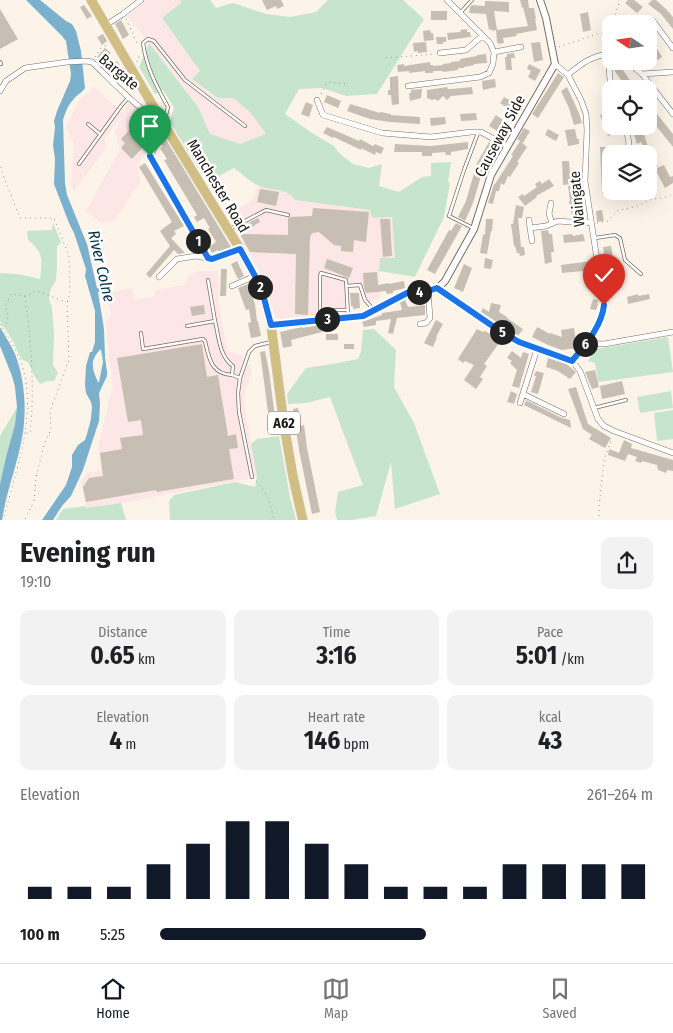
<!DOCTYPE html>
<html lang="en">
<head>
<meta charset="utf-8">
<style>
	:root { --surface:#fff; --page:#f2f2f2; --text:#202124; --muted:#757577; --line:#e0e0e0; --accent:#111827 }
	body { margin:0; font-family:"Fira Sans Condensed",sans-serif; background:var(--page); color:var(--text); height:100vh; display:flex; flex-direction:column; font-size:19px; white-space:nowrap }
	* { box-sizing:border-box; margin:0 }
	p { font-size:16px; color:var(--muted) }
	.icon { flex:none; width:28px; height:28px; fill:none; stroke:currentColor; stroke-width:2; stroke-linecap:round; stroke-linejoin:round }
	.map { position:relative; height:520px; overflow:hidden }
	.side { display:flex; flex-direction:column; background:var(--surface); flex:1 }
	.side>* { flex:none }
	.needle { width:32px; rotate:283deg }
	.fabs { position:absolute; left:602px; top:15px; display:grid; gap:10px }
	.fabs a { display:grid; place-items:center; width:55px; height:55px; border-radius:10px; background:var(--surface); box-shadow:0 5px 20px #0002; font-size:25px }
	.pin { position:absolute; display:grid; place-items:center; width:42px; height:42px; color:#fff; margin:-51px -21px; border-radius:50% 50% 50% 0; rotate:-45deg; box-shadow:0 0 5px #0007 }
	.pin .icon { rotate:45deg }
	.km { position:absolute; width:25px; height:25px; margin:-12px; border-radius:50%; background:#222; color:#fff; font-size:14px; line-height:25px; text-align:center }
	.round { display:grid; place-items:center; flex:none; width:52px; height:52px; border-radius:10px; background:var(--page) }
	.overview { display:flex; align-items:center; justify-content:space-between; height:85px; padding:0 20px }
	h1 { font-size:28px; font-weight:700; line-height:38px }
	.stats { display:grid; grid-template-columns:repeat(3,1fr); gap:8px; height:85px; padding:5px 20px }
	.stats div { display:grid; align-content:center; border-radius:10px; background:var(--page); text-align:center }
	.stats b { font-size:25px; font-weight:700 }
	.stats small { font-size:14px; font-weight:400 }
	.stats p { font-size:14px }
	.chart { height:140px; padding:10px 20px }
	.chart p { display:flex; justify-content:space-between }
	.chart svg { width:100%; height:90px; margin-top:5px; stroke:var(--accent); stroke-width:6 }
	ul { padding:0 20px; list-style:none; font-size:16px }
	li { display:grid; grid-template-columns:80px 60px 1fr; align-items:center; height:38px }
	li i { height:12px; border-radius:6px; background:var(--accent) }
	.tab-bar { display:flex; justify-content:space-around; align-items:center; height:70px; border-top:1px solid var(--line); background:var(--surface); font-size:14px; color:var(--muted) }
	.tab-bar a { display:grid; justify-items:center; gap:2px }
	.tab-bar .on { color:var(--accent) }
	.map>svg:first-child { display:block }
</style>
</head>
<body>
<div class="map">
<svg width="673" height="521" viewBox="0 0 673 521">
	<rect width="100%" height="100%" fill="#fdf4e9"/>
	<path fill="#fce6e6" d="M146,0H180L182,2L162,19L201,72L192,79L218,98H233L250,112L266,135L240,144L210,134L197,107L180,82L127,16Z
		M94,87L123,113L129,102L160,129L137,166L140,182L114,221L101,223L86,211L120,150L115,132L122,116L104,139L107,147L74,191L71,187L74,144L66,126L79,101Z
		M258,186L282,190L292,197L295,200L370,210L373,218L392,217L395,258H380L379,271L380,298L364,303L360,288L349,287L348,311L309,317L284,319L276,318L258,268L227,216L253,199Z
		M198,271H218V298L227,351L241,355L252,370L245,392L244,404L257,477L121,503L86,508L81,481L87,473L101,471L98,448L113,384L109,358L106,320L111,315L107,293L132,288L135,300L155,296V290L185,285L189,275Z"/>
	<path fill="#c7e5cd" d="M180,0H210L216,8L233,3L266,14L290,17L316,12L328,0H403L424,19L377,94L346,96L322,88L299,89L285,114L312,133L334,146L339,153L353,164L369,168L382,164L379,186L399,192L422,177L431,176V163L451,162L448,182L450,183L444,217L415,277L379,271L380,258H395L392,217L372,218L370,210L295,200C285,186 270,192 257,185C249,181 241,173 234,168L215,178L198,168L170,122L174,108L163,90L155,94L139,67L149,43L198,107L210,134L240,144L266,134L250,112L233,98H218L192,79L200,71L162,18L182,2Z
		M53,223L61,242L57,247V266L56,280L50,291L49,299L52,308L54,334L53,365L58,373L54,381H48L40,384L35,377L28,362L21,359L13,341L0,321V273L18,274L40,279C42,259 44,253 28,240L27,231L52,230Z
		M374,329L396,350L394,387L414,423L440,494L395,509L391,462L376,516L352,520H337L335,512L338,492L363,485L330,397L306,403L288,404L287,394L306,368L332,364L358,359L361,351L363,330Z
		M668,337L673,372L598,382L595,363L588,361L596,349Z
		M671,391L673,408L640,413L637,397Z
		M17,407L15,424L6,457L0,484V436Z
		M673,410V439L657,441L654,413Z
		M279,436L290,497L296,520H170L169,501L174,495L235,482L255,487L257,477L251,444L257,439Z
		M121,503L126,520H56L63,509L85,506L86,508Z"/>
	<path fill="#7cb1cd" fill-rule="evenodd" d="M26,0H40L66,21L72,24L76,31L81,51L85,88C82,93 76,95 73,100C68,105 65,113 63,120L65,183L67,195L87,244L97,288L109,290V292L101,291L98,292L104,329L105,357L107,372V376L99,393L100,404L99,421L83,470L71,496L62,506L53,520H42L66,485L72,467V455L78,445L85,440L87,434L91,419L92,407L91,402L86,393L85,385L86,366L90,352H92L95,342V311L85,276L86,269L74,233L69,223L54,184L55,159L53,145L55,127L54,121L57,111L70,81L71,74L66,41L62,36ZM101,349L103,362L99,382H98C92,369 89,360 101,349Z
		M0,327C5,336 11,345 15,354C25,380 27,411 22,438C17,466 6,492 2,521L0,520V484L6,457L15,424L17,407L15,387L12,376L0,346Z"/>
	<path fill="#c7bfb4" d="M262,0H281L284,6L277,9L276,6L267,10Z
		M520,0H528L529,8H534L536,19H535L537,30L516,34L517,36L503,38L504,43L499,44L497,42L496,30L492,31L491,29L489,30L486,14L469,13L470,7L472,5L485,6V1L509,2V12L494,11L497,30L528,26L523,7L522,8Z
		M628,0H634L643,7L637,13L625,3Z
		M652,0H656L666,9L673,17V29L661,14L648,4Z
		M84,5L92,16L87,19L80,7Z
		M0,9L18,39L0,49Z
		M431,11H447V20H431Z
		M588,12L591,30L583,32L580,14Z
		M121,20L129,35L123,39L115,24Z
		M467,29V32H470L471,37L448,40L447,33L461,32L460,30Z
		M430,30L431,33H433L434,40L424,41L423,31Z
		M103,34L107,41L102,45L97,37Z
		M436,37H446V42H443V44H437Z
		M426,42L427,52L418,53V51L414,52L413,43Z
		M540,42L543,60L534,62L531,43Z
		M655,45L662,57L656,61L649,49Z
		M105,48L111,53L102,62L97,57Z
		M514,53L515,58H511L512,70H506L505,57H507V54Z
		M486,54L487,63L474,64V65L464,67V68H458V70L443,72V71H433V73H425V71L409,73V71L398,72L397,65L404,64V66L430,62V65H433V66L443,65V64L451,63V62L460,61V59L477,56V55Z
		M117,61L132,84L126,87L112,64Z
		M529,64L541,70L535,81L528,77L531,71L527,69Z
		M620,66L629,79L638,89H629L621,80L614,70Z
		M558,73L564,77L538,118L532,114Z
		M398,76L399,104L392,105L391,95H388V90H390V77Z
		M495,79L496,87L483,90L482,81Z
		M447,87L448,89H451L472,87L473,94L451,96L447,100L443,96L438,101L435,99L432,100L427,98V90Z
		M567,87L579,113L582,123L574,125L569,108L561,91Z
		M422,89L421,98L410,101L409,93H411V90Z
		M327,95L341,101L338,108L324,102Z
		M504,97L523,107L520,113L513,109L512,111L500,103Z
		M306,102L313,105L309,117L301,114Z
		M350,104L380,113V112L391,114L390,115L420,117V124L390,122L370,119L347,111Z
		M649,104L673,134V147L649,117Z
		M611,111V126H617L619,132L608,136L600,115Z
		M476,113L477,120L461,121L460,114Z
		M496,115L503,120L497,131L489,126Z
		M445,117L446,124L431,126L430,118Z
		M134,125L142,133L138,136L146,144L132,159L121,148L125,143L121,139Z
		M327,127L359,141L360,139L373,146L375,144L384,148L381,154L376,152L375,155L361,148V150L334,137L333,138L323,133Z
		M524,128L530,131L523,143L517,139Z
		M548,129L559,135L556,141L545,135Z
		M575,129L577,139H579V144L568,146L565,130Z
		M643,131L649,150L650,144L658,167L655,168L649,157V153H647L641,142L637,144L634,134Z
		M165,138L231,247L230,248L219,252L218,250L212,253L209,247L216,242L208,229L210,228L204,218L197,222L194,217L197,215L164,160L167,159L160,148L163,147L161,144Z
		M520,141L527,147L517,162L519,163L510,177L508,176L504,185L501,183L499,191H496L493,204L488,203L494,184H495L513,156L511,155Z
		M468,142V149L451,152V155H446L445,152L432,153V156H422V152H394L395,144L431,146Z
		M489,142L496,147L484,166L473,203L465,221L458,217L466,201L477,163Z
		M600,147H607L609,194H602Z
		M562,161H569L571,184L563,185Z
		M145,163L184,226L174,231L176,234L171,238L185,253L178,254L174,250L150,278L146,274L170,246L160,231L172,222L139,167Z
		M664,165L670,177L673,176V183L665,188L655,169Z
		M549,179L554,186L536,196L537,197L525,206L518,197L523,194L524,196L537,187L535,184L540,181L542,184Z
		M576,185L579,215L572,216L569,201H570L568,186Z
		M260,189L279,192L276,206L257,202Z
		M516,205L524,207L522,218H518L521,247H524L525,255L520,256L519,253H517L515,246H514L511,224H513Z
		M313,208L369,212L366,242L354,240L353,252L341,251V246L334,245L319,232L312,233L310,237L308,315L295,314L296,254L250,252L240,234L288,235V218L291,217L312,216Z
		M602,210L604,221L597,222L596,211Z
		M258,218L260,222L240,234L237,229Z
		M380,219H390L392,256L383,257Z
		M486,219H493L492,231H491L487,254L480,253L483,234L485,235Z
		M456,223L462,226L435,274L427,270L449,230L451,231Z
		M548,230L549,234H552L554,252H551L552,262L545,264L541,231Z
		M572,234L573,236L583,234L585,241L564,243L563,235Z
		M611,246L619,290L610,292L603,247Z
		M485,258L493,260L491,269L484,268Z
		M327,259L353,268L349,278L324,268Z
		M237,261L244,276L238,279L231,264Z
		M592,261L593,270L562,273L561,265Z
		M464,264L472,268L463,292L454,288Z
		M221,269H227L226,296H220Z
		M377,272L378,285L389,283V284L404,281L405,288L393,291V293L387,294L386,291L366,293L364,288L363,273Z
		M248,284L255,304L257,321H258L261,336L251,338L248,323L251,322L249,309L246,310L238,288Z
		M350,293H359L360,308L353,309V306H351Z
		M638,294V296L649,294L650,299L628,304L627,297Z
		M593,299L598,300L597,304H598L596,310L590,309Z
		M405,300L408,307L425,305V315L397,318L393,334L388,333L391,319L376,321V325L364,327L362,322L382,315V313L402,310L400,302Z
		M491,303L501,305L499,312L507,317V318L523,329L518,336L481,312L483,308L489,312Z
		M204,305L205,314L192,316L190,307Z
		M436,320L443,324L436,337H437L433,347L424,343Z
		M320,325L322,332L291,340L292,346L283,348L280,332L302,327V328Z
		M537,327L550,334V333L562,337L561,330L574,328L577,348L562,350L548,345L532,337Z
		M477,329L483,332L485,331L495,337L492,339L499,343L484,364L487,366L480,377L483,379L476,389L464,380L474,365L465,361L463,363L458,359Z
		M326,334H338V340H326Z
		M202,344L207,377L218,375L228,436L236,434L238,448L229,449L234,479L157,492L156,490L86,502L83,487L89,478L103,476L100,453L122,449L120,438L143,435L141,420L128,422L117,358Z
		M344,344H354V349H344Z
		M265,351L269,371L277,433L271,434L260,352Z
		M512,351L521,358L523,352L529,354L519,388L512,386L517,370L510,363L512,361L507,358Z
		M548,358L565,363L576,372L570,379L558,371L546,367Z
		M595,370L599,387L592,389L585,372Z
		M536,371L544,373L538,394L531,392L536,376H534Z
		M622,381L625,394L602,399L600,386Z
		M576,387L588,424L611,438L605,448L589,439L592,435L583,429L568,389Z
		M511,391L517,394L514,404L507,402Z
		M526,400L562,418L570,420L571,428L524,405Z
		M298,408L301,426L304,425L307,448L320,512L312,514L299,450L293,409Z
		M624,440L632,444L631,448L673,460V471L667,470L666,473L658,470L657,465L642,461L641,463L635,461L637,457L628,454L625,461L608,455L609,449L619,453Z"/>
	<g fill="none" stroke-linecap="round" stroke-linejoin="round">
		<defs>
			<path id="service" d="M461,12L472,0
				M0,62L1,64H0
				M165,119L168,107C157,87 146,67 143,43L148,39L154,41L185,80L245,126
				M88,124L100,134
				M79,164L121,106L129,97
				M473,228L449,216L464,170L478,133
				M230,229L266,210L288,215
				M595,238L615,235L620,238L625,260L641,274
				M208,280L215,321
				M347,286L360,285L365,300L373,309
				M348,310H320V276L321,273L346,280L348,315
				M187,326L215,321C219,337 219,356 233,366L232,375L240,378
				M141,333L143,349L203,339L205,341C209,358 211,374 232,375
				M594,408L626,400
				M252,477L239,412L238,393L240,378L249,352L255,346L271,342"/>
			<path id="minor" d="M653,21L673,48
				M106,25L123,14L141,0
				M494,52L521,47
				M440,53L466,50L482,36
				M608,55L611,92
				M627,61L642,74L673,114
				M555,64L568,75L581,100L586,114L587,130L585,181L604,305C602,326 585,345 572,361
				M642,74L673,72
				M568,75C579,65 595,53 611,55
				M408,86L480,77L489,73L493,64L494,52L490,43L447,0
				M0,91L6,81L25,68L67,62L86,61L92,62C114,83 136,108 163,123L162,133L150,156L208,258
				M317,100L323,115L382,133L431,137L471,132H481L507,146
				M626,126L629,144L626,154
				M551,203L549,214L552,223
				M529,220L530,228
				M532,241L530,228L546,226L558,221L582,223L591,222
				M159,277L177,259L196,256L212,259L240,249
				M232,286L255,276
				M437,289L519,342L572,361
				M420,324L426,323L430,318L428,291
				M586,343L604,344L673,332
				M572,361L580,371L598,419L604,426L614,431L673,453
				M523,394L564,414
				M520,403L537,349"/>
			<path id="tertiary" d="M271,325L363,316L407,293L428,291L437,289L445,281L474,229L491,175L555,64L546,18L540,0"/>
			<path id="primary" d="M91,0L163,123L240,249L255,276L264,298L271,325L284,425L293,477L303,521"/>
		</defs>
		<use href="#service" stroke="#766e64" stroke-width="4"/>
		<use href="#minor" stroke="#766e64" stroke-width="6"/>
		<use href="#tertiary" stroke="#766e64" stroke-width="8"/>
		<use href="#primary" stroke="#d6d6d5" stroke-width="10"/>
		<path stroke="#9b948c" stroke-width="1" stroke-dasharray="1 4" stroke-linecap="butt" d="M126,19L138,45
			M612,24L620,0
			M559,47L611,29
			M606,49L611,27
			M95,57L101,48L108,44
			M386,58L435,54
			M137,62L140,54
			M321,94L325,85L329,82L348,84
			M0,167L20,218H54L69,256L70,293L67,303L69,360L50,411L51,429L44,445L36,478L34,501L24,521
			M597,223L608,221L617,211L637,206L652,199L663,198L673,194
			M25,296C31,341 35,388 30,433H26
			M0,324C8,337 17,350 22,365C37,415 17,466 5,513L4,521
			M2,326L8,322L6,305L11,294L25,296L37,291L66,302
			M256,481C267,493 271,504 274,521
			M599,521V507L604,460L612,438"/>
		<use href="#service" stroke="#fff" stroke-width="2.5"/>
		<use href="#minor" stroke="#fff" stroke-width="5"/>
		<use href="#tertiary" stroke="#fff" stroke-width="6"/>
		<use href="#primary" stroke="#d0be82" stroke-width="9"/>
	</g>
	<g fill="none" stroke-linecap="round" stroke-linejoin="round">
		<defs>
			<path id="route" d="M150,156L208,258L212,259L240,249L255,276L264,298L271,325L363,316L407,293L428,291L437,288L494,327L519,342L572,361C585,345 602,326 604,305"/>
		</defs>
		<use href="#route" stroke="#fff" stroke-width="10"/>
		<use href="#route" stroke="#1a73e8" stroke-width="6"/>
	</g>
	<g text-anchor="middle" stroke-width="5" stroke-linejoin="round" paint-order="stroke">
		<rect fill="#fff" stroke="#605e5b" stroke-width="1" x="268" y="411.5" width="32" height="23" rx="4"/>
		<g font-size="14" font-weight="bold" fill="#1c1915">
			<text x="284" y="428">A62</text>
		</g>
		<g font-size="15" fill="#1c1915" stroke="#fff">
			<text transform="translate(119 72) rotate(40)" y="5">Bargate</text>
			<text transform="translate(500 136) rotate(-62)" y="5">Causeway Side</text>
			<text transform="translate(218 186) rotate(59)" y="5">Manchester Road</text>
			<text transform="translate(577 199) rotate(-95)" y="5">Waingate</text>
		</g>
		<g font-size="16" font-style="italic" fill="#003044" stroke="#fff">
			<text transform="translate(102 266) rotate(77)" y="6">River Colne</text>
		</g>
	</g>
</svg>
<div class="fabs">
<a><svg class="needle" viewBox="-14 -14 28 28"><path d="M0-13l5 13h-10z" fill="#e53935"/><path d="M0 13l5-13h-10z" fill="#757577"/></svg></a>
<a><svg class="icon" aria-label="locate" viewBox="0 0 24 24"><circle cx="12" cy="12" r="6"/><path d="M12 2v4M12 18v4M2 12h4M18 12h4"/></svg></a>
<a><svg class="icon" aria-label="layers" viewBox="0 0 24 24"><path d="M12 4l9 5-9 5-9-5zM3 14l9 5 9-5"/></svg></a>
</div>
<div class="pin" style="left:150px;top:156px;background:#1e9e55"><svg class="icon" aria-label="arrive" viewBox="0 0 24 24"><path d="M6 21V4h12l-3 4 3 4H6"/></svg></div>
<div class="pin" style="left:604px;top:305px;background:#d93025"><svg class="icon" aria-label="check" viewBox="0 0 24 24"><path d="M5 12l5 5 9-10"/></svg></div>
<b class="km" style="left:198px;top:241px">1</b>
<b class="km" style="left:260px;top:287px">2</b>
<b class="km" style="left:327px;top:319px">3</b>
<b class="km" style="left:419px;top:292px">4</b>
<b class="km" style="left:502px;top:332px">5</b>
<b class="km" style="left:585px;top:344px">6</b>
</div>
<section class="side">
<div class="overview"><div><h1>Evening run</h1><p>19:10</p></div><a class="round"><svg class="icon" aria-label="share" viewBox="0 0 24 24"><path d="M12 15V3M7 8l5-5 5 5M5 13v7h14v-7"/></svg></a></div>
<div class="stats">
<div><p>Distance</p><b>0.65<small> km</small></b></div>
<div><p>Time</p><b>3:16</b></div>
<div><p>Pace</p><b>5:01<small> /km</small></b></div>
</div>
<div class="stats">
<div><p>Elevation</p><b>4<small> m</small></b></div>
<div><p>Heart rate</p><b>146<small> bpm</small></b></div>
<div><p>kcal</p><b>43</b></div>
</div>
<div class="chart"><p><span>Elevation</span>261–264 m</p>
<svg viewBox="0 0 160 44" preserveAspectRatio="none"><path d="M5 44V38M15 44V38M25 44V38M35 44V27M45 44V17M55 44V6M65 44V6M75 44V17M85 44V27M95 44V38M105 44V38M115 44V38M125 44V27M135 44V27M145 44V27M155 44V27"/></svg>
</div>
<ul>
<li><b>100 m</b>5:25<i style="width:54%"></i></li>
</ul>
</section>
<nav class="tab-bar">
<a class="on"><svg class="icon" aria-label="home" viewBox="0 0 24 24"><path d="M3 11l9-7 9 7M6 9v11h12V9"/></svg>Home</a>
<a><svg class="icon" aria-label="map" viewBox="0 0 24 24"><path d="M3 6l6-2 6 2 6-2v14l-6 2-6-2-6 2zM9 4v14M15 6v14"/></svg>Map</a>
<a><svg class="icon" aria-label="saved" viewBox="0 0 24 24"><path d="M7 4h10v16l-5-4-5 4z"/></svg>Saved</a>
</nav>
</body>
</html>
